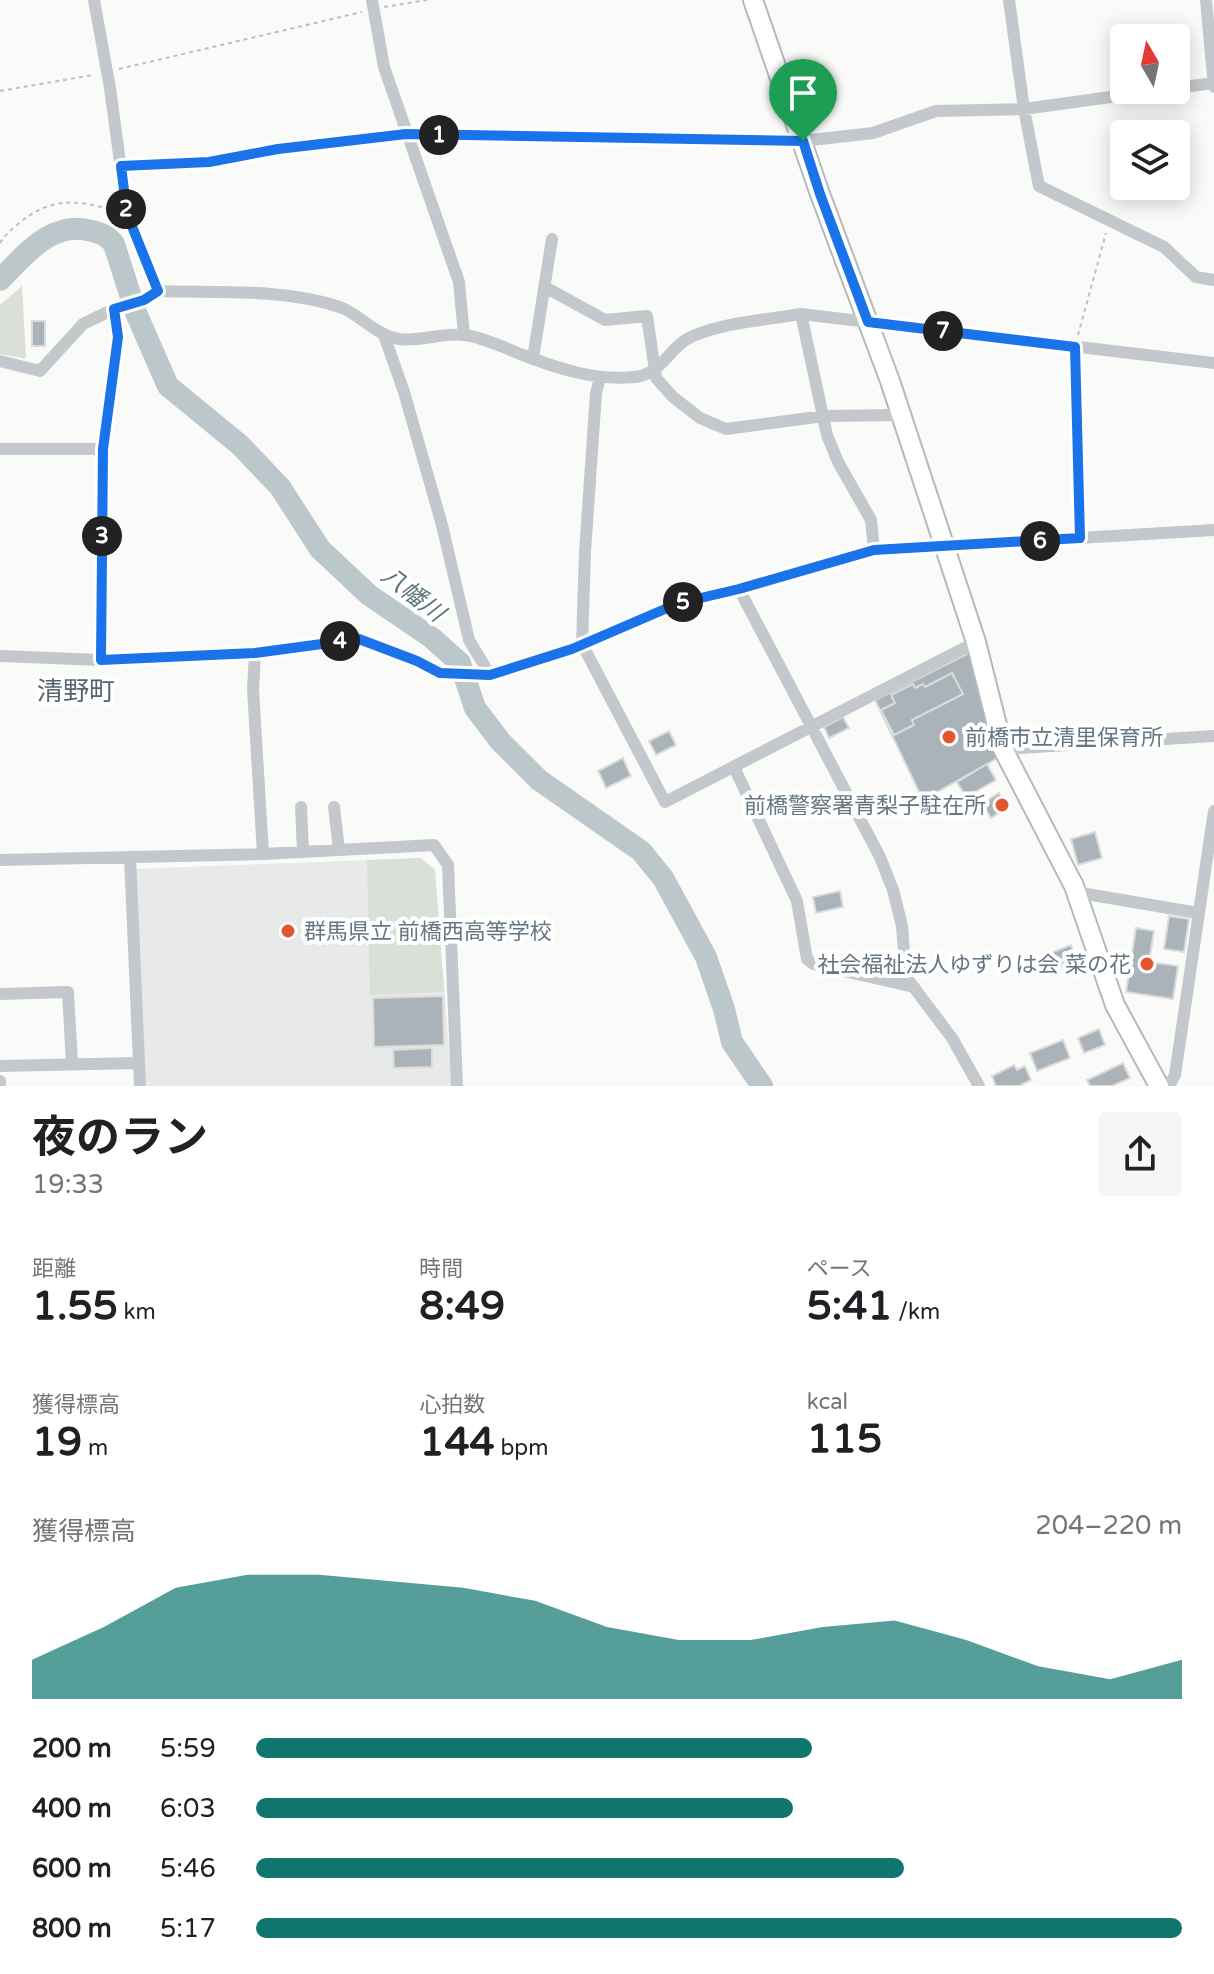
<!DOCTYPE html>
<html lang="ja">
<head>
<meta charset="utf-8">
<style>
	:root { --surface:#fff; --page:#f6f6f6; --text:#202124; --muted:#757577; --accent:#0f766e }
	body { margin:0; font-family:"Varela Round","Noto Sans JP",sans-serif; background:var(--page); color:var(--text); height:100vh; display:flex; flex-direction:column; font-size:30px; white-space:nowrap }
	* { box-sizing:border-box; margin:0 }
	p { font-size:26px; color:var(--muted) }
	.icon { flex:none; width:44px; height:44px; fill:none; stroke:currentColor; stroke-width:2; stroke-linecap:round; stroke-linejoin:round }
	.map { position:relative; height:1086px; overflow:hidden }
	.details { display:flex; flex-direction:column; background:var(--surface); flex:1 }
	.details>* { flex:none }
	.needle { width:52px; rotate:351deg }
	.tools { position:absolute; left:1110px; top:24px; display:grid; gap:16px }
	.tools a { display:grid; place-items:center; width:80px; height:80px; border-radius:8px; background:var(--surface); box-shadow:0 4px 20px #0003; font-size:40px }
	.pin { position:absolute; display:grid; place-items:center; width:68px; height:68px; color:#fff; margin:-82px -34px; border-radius:50% 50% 50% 0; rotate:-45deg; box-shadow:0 0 8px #0007 }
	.pin .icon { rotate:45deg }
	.km { position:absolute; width:40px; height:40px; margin:-20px; border-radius:50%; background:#222; color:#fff; font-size:22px; line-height:40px; text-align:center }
	.round { display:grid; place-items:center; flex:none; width:84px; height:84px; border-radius:8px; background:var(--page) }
	.summary { display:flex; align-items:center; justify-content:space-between; height:136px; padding:0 32px }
	h1 { font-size:44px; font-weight:700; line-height:60px }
	.figures { display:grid; grid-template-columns:repeat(3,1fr); gap:12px; height:136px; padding:8px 32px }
	.figures div { display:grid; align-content:center }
	.figures b { font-size:40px; font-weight:700 }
	.figures small { font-size:22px; font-weight:400 }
	.figures p { font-size:22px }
	.chart { height:224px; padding:16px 32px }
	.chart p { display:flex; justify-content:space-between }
	.chart svg { width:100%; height:144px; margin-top:8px; fill:var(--accent); opacity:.7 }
	ul { padding:0 32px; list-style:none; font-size:26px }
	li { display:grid; grid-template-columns:128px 96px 1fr; align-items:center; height:60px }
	li i { height:20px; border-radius:10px; background:var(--accent) }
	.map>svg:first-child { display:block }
</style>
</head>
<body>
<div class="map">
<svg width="1214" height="1086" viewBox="0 0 1214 1086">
	<rect width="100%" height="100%" fill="#fafaf8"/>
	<path fill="#e8e9e9" d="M421,858L435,870L452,1086H145L134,869Z"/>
	<path fill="#dadfd7" d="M22,286L26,359L0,354V305Z
		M421,858L435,870L444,992L370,995L367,860Z"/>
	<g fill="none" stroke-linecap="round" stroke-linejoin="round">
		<path stroke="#bbc7cb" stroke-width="22" d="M0,280C25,255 52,219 92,231C102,234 107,235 114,244L136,313L168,386L240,445L280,487L320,549L369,595L432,638L460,663L475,708L500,741L539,780L641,851L663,878L706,957L724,1009L732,1042L762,1086"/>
	</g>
	<path fill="#aab3b9" stroke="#dcdcda" stroke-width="2" d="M32,321H45V346H32Z
		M969,653L996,759L923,800L875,700Z
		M952,673L963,694L912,720L914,725L894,735L881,710L895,703L891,695L913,684L915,688L923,684L925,687Z
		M843,717L849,728L829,738L824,727Z
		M669,731L676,745L656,755L649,741Z
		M623,758L631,776L606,788L598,771Z
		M987,764L996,780L966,797L957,782Z
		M999,793L1008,807L991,818L982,804Z
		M1095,832L1102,858L1078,865L1071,839Z
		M840,891L843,907L816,913L813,897Z
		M1169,916L1189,919L1184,952L1164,949Z
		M1136,928L1154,931L1149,962L1178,966L1173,999L1126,992Z
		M1071,945L1077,961L1059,968L1053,952Z
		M443,996L444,1045L374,1047L373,998Z
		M1099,1029L1105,1045L1084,1053L1078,1038Z
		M1063,1040L1070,1058L1037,1071L1030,1053Z
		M432,1048V1067L394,1068L393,1050Z
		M1123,1063L1130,1078L1112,1086H1090L1087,1080Z
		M1014,1065L1017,1070L1025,1066L1031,1080L1019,1086H996L992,1076Z"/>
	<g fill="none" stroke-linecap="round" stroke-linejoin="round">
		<defs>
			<path id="secondary" d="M753,0L820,194L890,381L976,642L1003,749L1074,886L1115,1005L1159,1086"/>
		</defs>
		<use href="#secondary" stroke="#b3babf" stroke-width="22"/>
		<path stroke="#bbbfc2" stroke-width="2" stroke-dasharray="4 4" stroke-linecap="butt" d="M384,7L427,0
			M119,69L362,12
			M0,91L93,75
			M0,243C5,235 11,230 18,224C50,197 77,199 115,211
			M1078,335L1106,233
			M1075,361L1080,526"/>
		<path stroke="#c3c8cc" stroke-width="12" d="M94,0L110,88L127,214L158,291
			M372,0L384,67L459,282L464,335
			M1009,0L1024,109L1039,186L1164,247L1196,277L1214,280
			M1206,0L1214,87
			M1176,88L1214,83
			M121,166L209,162L278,149L406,134L803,141L873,133L936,111L1024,109L1161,90
			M545,287L605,320L647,316L656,378L673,397L700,418L726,429L824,416L901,415
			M801,314L827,435L838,462L871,520L874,550
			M384,335L404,392L442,525L469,640L490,675
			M533,358L552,239
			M0,361L40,371L83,324L114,309
			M600,378L596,393L585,552L582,644L665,802L976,642
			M0,449H103
			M739,589L880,857L893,890L902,926L906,977L952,1038L979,1086
			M255,653L253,689L263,854
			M0,656L101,660L255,653L359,639L417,661L440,673L490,675L572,649L679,603L739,589L874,550L1214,530
			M101,660L103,449L118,337L114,309L144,300L158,291C218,293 283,288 340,307C361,315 375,335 399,339C420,342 444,332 465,335C486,338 504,348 523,355C559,369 596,381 635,377C663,374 669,346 693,336C726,322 766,320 801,314L1214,363
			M1003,749L1214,736
			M734,767L797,901L807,959L813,964L914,987
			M301,807L303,852
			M334,807L339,850
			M130,857L140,1086
			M0,860L263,854L434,845L448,865L457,1086
			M1075,892L1198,913
			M0,994L68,992L72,1064
			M0,1066L138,1063
			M0,1081V1086
			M1169,1086L1175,1075L1214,811"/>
		<use href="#secondary" stroke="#fff" stroke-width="18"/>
	</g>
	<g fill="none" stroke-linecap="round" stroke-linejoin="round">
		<defs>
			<path id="route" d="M406,134L803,141L820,194L868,322L1075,347L1080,538L874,550L739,589L679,603L572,649L490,675L440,673L417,661L359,639L255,653L101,660L103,449L118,337L114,309L144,300L158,291L127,214L121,166L209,162L278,149Z"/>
		</defs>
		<use href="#route" stroke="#fff" stroke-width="16"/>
		<use href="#route" stroke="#1a73e8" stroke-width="10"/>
	</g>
	<g fill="#e4572e" stroke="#fff" stroke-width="3">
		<circle cx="949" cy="737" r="8"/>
		<circle cx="1002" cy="805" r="8"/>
		<circle cx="288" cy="931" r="8"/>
		<circle cx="1147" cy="964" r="8"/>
	</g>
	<g text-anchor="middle" stroke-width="8" stroke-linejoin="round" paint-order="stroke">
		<g font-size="22" fill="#657683" stroke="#fff" text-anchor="start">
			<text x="965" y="745">前橋市立清里保育所</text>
			<text x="986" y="813" text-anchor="end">前橋警察署青梨子駐在所</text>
			<text x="304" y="939">群馬県立 前橋西高等学校</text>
			<text x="1131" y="972" text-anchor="end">社会福祉法人ゆずりは会 菜の花</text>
		</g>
		<g font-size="24" font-style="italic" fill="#60757c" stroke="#fff">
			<text transform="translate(413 594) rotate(38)" y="8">八幡川</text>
		</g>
		<g font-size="26" fill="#57646e" stroke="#fff">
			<text x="76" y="700">清野町</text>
		</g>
	</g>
</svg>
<div class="tools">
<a><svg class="needle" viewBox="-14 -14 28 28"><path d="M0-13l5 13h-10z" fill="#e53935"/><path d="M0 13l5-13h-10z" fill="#757577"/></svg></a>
<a><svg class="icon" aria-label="layers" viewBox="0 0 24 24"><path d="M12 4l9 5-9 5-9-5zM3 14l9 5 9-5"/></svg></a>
</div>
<div class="pin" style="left:803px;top:141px;background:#1e9e55"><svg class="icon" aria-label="arrive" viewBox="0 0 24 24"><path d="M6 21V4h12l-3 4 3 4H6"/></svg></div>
<b class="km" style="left:439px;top:135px">1</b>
<b class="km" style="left:126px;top:209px">2</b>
<b class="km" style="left:102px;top:536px">3</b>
<b class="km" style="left:340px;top:641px">4</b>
<b class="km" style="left:683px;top:602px">5</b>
<b class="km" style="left:1040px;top:541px">6</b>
<b class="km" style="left:943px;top:331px">7</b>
</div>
<section class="details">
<div class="summary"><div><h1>夜のラン</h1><p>19:33</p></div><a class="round"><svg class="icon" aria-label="share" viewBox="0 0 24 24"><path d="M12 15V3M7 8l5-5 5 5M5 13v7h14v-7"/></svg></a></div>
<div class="figures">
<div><p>距離</p><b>1.55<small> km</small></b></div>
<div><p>時間</p><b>8:49</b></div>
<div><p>ペース</p><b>5:41<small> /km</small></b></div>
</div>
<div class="figures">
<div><p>獲得標高</p><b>19<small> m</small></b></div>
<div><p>心拍数</p><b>144<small> bpm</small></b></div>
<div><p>kcal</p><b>115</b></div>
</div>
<div class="chart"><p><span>獲得標高</span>204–220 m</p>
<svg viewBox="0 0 160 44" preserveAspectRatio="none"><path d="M0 44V32L10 22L20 10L30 6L40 6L50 8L60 10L70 14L80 22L90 26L100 26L110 22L120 20L130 26L140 34L150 38L160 32V44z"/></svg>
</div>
<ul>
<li><b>200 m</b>5:59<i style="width:60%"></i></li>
<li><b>400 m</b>6:03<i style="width:58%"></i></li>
<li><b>600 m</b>5:46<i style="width:70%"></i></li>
<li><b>800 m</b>5:17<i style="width:100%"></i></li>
</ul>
</section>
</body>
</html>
